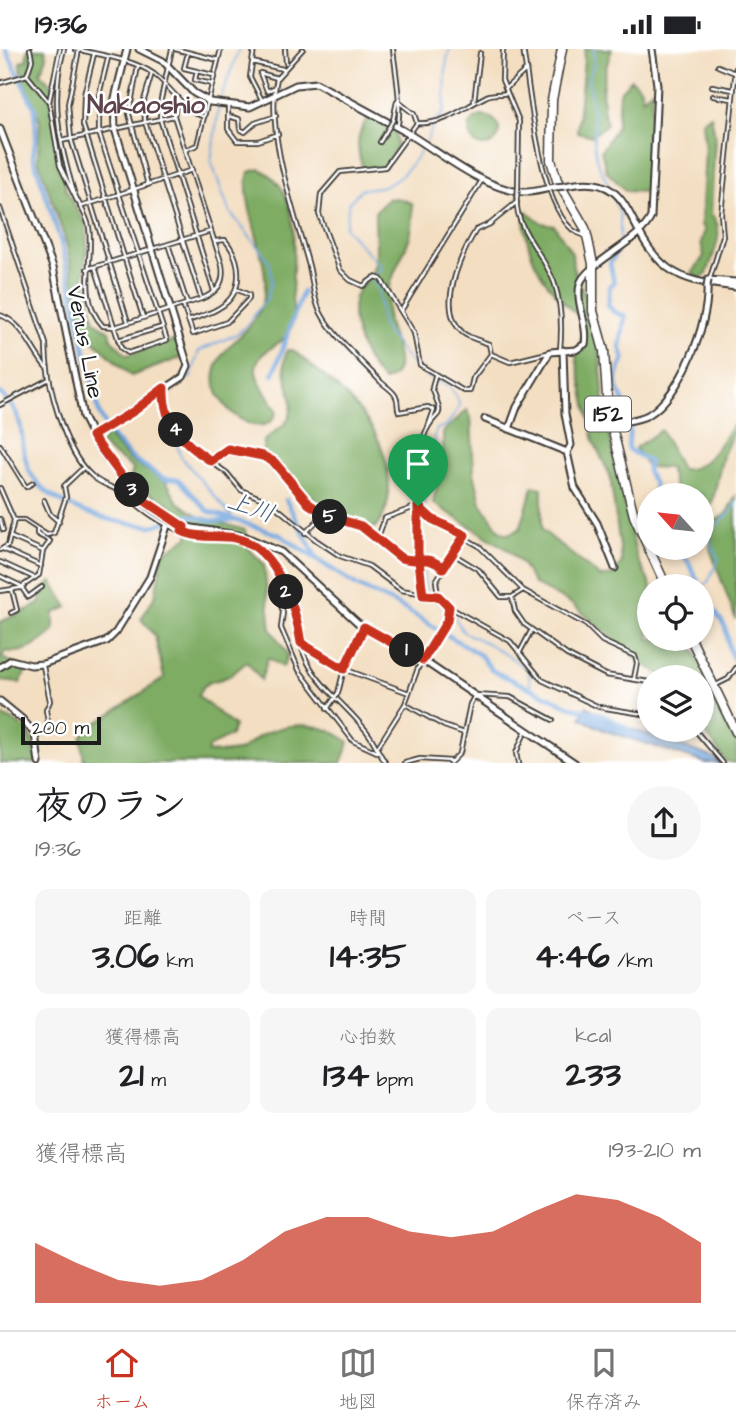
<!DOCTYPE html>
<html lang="ja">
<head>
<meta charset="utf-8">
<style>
	:root { --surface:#fff; --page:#f6f6f6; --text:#202124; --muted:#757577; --line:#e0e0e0; --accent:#c8321e }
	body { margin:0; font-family:"Architects Daughter","Klee One",sans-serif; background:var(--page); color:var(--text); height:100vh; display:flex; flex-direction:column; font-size:26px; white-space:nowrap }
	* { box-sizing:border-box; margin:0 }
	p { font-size:23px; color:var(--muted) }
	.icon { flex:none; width:38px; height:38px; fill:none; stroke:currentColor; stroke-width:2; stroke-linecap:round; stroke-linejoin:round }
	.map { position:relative; height:714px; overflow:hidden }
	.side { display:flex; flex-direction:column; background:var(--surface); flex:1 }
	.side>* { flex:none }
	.needle { width:46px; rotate:297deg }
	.fabs { position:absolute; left:637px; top:434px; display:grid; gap:14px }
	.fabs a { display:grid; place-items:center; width:77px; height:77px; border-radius:50%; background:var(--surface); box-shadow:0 4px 10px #0003; font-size:35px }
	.scale { position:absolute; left:21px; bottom:18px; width:80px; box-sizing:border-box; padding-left:7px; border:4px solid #1c1c1c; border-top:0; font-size:19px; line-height:24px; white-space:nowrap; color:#1c1c1c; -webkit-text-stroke:5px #fff; paint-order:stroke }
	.pin { position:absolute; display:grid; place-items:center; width:60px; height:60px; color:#fff; margin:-72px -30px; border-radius:50% 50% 50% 0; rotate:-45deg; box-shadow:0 0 7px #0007 }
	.pin .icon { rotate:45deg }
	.km { position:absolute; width:35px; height:35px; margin:-18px; border-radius:50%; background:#222; color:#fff; font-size:19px; line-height:35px; text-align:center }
	.round { display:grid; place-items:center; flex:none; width:74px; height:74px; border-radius:37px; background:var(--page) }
	.summary { display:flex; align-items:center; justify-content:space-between; height:119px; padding:0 35px }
	h1 { font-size:38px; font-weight:700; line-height:52px }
	.stats { display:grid; grid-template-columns:repeat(3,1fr); gap:10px; height:119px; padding:7px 35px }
	.stats div { display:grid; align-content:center; border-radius:14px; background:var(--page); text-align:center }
	.stats b { font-size:35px; font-weight:700 }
	.stats small { font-size:19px; font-weight:400 }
	.stats p { font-size:19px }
	.chart { height:196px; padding:14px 35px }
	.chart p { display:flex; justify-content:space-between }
	.chart svg { width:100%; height:126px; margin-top:7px; fill:var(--accent); opacity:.7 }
	.status { display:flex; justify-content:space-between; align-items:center; height:49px; padding:0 35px; background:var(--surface); direction:ltr }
	.status svg { height:19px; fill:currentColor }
	.tab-bar { display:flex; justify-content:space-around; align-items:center; height:98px; border-top:2px solid var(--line); background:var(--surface); font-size:19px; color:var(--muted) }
	.tab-bar a { display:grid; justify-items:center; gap:4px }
	.tab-bar .selected { color:var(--accent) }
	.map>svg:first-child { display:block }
</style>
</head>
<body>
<div class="status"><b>19:36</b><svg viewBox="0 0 49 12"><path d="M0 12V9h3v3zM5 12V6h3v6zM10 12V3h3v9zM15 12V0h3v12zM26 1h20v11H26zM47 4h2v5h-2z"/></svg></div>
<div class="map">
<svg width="736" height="714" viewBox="0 0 736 714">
	<rect width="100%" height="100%" fill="#fff"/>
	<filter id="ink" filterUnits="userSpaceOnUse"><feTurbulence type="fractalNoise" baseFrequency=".0143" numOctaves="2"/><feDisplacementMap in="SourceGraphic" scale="14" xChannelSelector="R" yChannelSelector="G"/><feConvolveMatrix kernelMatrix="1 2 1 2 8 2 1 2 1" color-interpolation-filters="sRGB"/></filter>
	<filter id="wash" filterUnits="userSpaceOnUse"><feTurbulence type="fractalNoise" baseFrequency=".00686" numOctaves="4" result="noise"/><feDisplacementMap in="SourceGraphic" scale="28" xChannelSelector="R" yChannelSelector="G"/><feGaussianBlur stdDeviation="1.57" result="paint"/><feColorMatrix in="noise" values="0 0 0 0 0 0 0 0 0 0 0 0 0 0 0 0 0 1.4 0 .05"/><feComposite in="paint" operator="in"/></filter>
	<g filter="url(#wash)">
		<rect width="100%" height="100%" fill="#f3dec1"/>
		<path fill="#7eac64" stroke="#4d6440" stroke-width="2" d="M28,0H45L47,8L40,24L53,37L55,78L66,141L86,176L87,195L84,227L95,272L110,282L111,290L127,306L180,290L183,308L131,327L89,287L82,275L66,193L38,110L40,71L24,36L20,13L26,11Z
			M585,0H612C603,25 598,49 607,75L592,87L577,83Z
			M631,30L640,38L643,49L652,40L648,143L626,142L607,123L601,102L617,77L619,44Z
			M371,65L395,81L397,96L385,119H363C355,98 356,83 371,65Z
			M711,66L715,87L711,165C727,182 713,204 707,225L700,229L692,224L704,207L701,193L705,181L701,176L705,102L702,73Z
			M469 82a15 15 0 1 1 30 0a15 15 0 1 1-30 0Z
			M260,120C305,141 292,209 292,249C293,260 295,269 291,280C284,297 257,300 256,319C255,332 271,350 277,362C265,399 208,357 215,324C222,288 261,287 265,238C267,203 239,150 249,123Z
			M397,149L412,154C417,192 399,204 390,237C387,245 388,255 387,264C386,284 415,323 384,332C365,316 346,271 356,246C360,235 371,230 374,218C379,201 374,181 375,163L388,150Z
			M526,162L542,174L554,176L572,204L573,219L589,256L599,299L606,371L637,509L651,537L649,590H684L695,603L722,670L736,693V714L726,712L702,679V628H665L642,614L572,555L534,535L522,515L508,501L433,454L443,409V383L467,361L471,368L474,424L481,454L500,482L508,485L520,480L533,437L542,439V481L600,528L613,526L622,513L610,427L594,393L576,309L585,273C557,249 534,225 527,189C525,179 523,171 526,162Z
			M287,301H293C338,339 389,374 389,438C389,455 384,472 371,482L340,471L264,406V392C272,383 283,380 289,369C299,346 277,323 287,301Z
			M732,377H736L723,406L712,455L702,468V446H677L669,419L647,418L635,399L661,381L681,420C706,423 719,395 732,377Z
			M106,385L130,411L167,433L177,452L198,467L245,481L249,500L264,515L271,580L288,606L283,618L268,609L261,631L247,613C241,617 235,624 229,627C214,635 206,628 198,647L234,677L231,686L208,699V704C218,702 232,705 240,701C247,698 252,692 258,688C288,671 322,672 349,693L341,714H84L81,689L85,682L164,629L155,587L141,570L155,547L163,504L188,488L190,475L168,454L129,434L133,420C119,407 114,410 100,394Z
			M736,447V571L710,500L713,473L726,465Z
			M52,533L68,558L54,564V582C40,594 25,607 5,602L2,609L27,620L20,634L0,632V573L40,555V542Z
			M0,666C29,678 33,682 36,714H0Z"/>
		<path fill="#71a6de" stroke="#46617d" stroke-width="2" d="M587,657L611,673L709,707L720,714H706L604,681L581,669Z"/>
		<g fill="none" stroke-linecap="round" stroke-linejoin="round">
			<path stroke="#71a6de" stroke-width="2" d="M594,0V15L588,29L594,68V93L597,112L610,139
				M220,51L239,0
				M436,71L443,65C448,44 442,20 450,0
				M427,92L433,77
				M612,145L620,166V194
				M370,230L382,219L345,179L349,154L361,140C398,139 403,126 423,99
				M372,233L378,237L382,277L409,312L431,330
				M167,348L176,335L191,328L199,302L237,285L245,278L267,249L272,231L270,215L266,208L229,162L211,112L219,57
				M163,354L181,408L235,471
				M702,538L708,533L718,511C718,503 710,497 710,490C710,473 733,469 736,453
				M426,544L420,501L421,462L436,419L437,404L434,387L437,380L447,376L460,357C456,344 449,334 435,332
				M431,546L442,557
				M452,563L463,583L489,595L528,620L531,638"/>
			<path stroke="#71a6de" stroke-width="4.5" d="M6,0L35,60L36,87L33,107L61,193L99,364L109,384L132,409L164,430H178L208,462L280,486L357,537L400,557L480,606L493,622L571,658L601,665L630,681
				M617,202L610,214L614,234L610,236L608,256L614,263L625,267L620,298L624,310C608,340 623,342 629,367
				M273,326L303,242
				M0,344C31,371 16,390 29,421C47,459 113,474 150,477C162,477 174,466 186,467C204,467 209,475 233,471
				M630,376L628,400L649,413L647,422L654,435L655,446
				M286,451L316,508
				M675,499L688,512L700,537
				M702,542C707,557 717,563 724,576C730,588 724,596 736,614"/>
		</g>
	</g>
	<g filter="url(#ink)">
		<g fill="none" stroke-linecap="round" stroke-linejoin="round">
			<defs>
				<path id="street" d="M64,0C50,50 59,94 74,143C78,155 87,166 89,178C94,211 77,249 103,277L115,278L201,250C218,243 225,234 222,216L174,67L177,49
					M75,0C100,6 133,10 154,25C172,39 181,59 204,68
					M172,0L161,50L160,70L214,242
					M175,0L218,11
					M254,0L250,28L262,51
					M285,0L286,14
					M303,0L277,29C265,83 295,165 309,217C313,233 313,250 321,264C330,283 365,316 381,333C385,337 394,342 396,348C399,353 396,357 399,363L428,358L434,361L428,378
					M393,0C395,20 403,63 397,78
					M503,0L502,31L519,72L518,139
					M523,0C530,39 540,176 583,186
					M79,1L68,55L71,90L128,273
					M188,4L184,19L213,26
					M94,5L84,46L83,76L143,268
					M252,13L283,20
					M138,17L129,65L148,136
					M718,17L735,24
					M197,22L195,31L212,35
					M152,24L144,51L145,73L201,249
					M27,26L49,53L60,0
					M0,34L27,26L32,11L30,0
					M712,37L733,41
					M274,39L267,42L260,24L277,29
					M506,39L527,20
					M713,47L732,50
					M49,53L60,117L77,152
					M474,53L480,4
					M400,54L414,65L417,74
					M228,56V67L239,70L240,80L245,83L255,74L276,67
					M228,67V80L237,92H258L278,85
					M393,71L397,52
					M417,74L385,118L340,123L321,145L319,165L340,221L350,231L363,237L375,228L381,230L414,284L420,316L464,342H470L473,329L491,305L510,313L547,304
					M417,74C445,76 461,60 485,48C491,44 500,46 507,44
					M61,92L174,67
					M380,93L389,78
					M185,101L197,96L221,0
					M517,147C513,180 546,206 555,236C562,258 562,279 560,301
					M80,158L192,121
					M0,159L46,295C46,332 63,402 92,427C101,436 113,437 124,445C143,461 162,476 186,484C221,497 235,477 268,511C295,539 291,582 308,614C323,642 352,661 370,687C376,696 379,705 386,714
					M168,195L187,254
					M95,218L121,299L128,304L167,291L99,84V46L108,9
					M87,220L211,182
					M710,229L723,187L721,165L736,19
					M183,256L193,285L227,273L249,250V246L236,240
					M401,262L482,131
					M0,266C24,274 31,301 46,318
					M188,272C198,268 210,265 219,259C245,244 242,211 225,191L215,192
					M118,291L162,278
					M491,305L489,295C482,292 469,289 463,284C435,259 461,206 476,181L490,175L517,153
					M164,342L169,371L178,384L196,402L227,424L241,441L270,453L316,491L340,507L369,517L401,541L438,547
					M0,356L49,330
					M0,396L26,438L33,434
					M212,412L228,400L263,407L274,413L298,438L306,452L328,467L361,477L390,497L401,509H428L443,519
					M0,439L14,471
					M44,451L50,465L59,473
					M0,470L3,481
					M305,484L325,464
					M464,487L436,532L438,547L449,558L510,592L542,631L599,658L649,666
					M11,488L43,502
					M378,488L385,469L418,457L432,470L479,497L523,541L586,576L602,592L635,607L637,614L634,629
					M3,500L41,517
					M0,501L8,496L14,471H24L47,486L54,484L66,448L64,437L83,419
					M453,505L479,521L501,548H512L523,541
					M0,513L35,529
					M0,527L23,538
					M282,537L279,550L283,563L281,579L299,621L353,692L377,703
					M22,539L28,548L42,538
					M0,542L20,539L39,526L43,502L50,492L37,485V481
					M423,546L418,506V457L422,425L430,407L424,387C436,356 447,376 432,339L435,327
					M512,548L515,562L524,575L567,606L606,626L649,633
					M11,564L17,561L12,541
					M302,594L344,620L409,644
					M520,603L531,582
					M43,617L50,652L46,661L49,679
					M716,636L728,630L736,619
					M405,655L444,677L464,684
					M327,660L338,644L344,620L364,578
					M695,681L723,714
					M377,699L405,655L418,619L447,572L449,558
					M405,714L420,710L451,712
					M450,714L460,704L470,655L475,646L510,648L553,671
					M518,714L516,704L526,681"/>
				<path id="secondary" d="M139,0L163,12L194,44L210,53L250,58L296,36L316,34L404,82
					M0,80L53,218L83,368L98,398L130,439L150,458L180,477L244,487L281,503L358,574L418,608L575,714
					M409,85C440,104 486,141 522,143C533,144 544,140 555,138
					M565,137C637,120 622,184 668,219C688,234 713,235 736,238
					M708,231L736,233
					M563,301L565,365L571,396L567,403L575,439L597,474L615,519
					M485,370L567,403
					M611,375C623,372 637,372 648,366C681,346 709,275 707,238
					M509,380L517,358L550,303L576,301L585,295C589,276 575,255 580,235C585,215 641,192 651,168L657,36L652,0
					M92,387L183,328L188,317L115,80L114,53L127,0
					M0,618L11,611L31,616L43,615L107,592L116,583L150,528L167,477
					M0,652L22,670L35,685L39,714"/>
				<path id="highway" d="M562,0L552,51L551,111L557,131L585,179L588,191L593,215V262L604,302L608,362L634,467L666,537
					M691,590L736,683"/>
			</defs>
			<use href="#street" stroke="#3c3935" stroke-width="6"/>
			<use href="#secondary" stroke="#3c3935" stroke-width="9"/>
			<use href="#highway" stroke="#3c3935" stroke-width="11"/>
			<use href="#street" stroke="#fff" stroke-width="2.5"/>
			<use href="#secondary" stroke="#fff" stroke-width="5"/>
			<use href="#highway" stroke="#fff" stroke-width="8"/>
			<defs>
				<path id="street-bridge" d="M389,78L393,71
					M517,147L518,139"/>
				<path id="secondary-bridge" d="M404,82L409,85
					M555,138L565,137
					M707,238L708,231"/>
			</defs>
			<use href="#street-bridge" stroke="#3c3935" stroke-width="6" stroke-linecap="butt"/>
			<use href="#secondary-bridge" stroke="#3c3935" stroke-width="9" stroke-linecap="butt"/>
			<use href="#street-bridge" stroke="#fff" stroke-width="2.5"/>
			<use href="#secondary-bridge" stroke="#fff" stroke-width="5"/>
		</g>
	</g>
	<g fill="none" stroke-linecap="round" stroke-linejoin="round" filter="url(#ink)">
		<defs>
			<path id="route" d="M418,457V504C420,518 421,532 423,546L438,547L449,558L447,572L423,611L364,578L344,620L301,594C296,558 276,497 235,489C218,486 198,490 182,482L184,478L136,446L92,387L134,362L164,339C162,373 184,395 211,412L228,400L263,407L274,413L309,455L328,467L361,477L401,509C420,515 425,504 443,519L465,486L432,470L418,457"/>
		</defs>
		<use href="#route" stroke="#fff" stroke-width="14"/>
		<use href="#route" stroke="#c8321e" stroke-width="9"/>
	</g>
	<g text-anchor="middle" stroke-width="5" stroke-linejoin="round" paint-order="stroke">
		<rect fill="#fff" stroke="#606060" stroke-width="2" x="585" y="347.5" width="46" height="35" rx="5"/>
		<g font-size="21" font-weight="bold" fill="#1c1c1c">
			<text x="608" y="372">152</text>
		</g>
		<g font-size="23" fill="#1c1c1c" stroke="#fff">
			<text transform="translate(86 293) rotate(79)" y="8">Venus Line</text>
		</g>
		<g font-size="24" font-style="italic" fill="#425a73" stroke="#fff">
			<text transform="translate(251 458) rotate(19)" y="8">上川</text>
		</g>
		<g font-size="26" font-weight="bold" fill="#5e434c" stroke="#fff">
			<text x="146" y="64">Nakaoshio</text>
		</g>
	</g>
</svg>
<div class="fabs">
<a><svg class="needle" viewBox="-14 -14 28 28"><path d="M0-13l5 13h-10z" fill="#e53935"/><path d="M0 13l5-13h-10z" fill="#757577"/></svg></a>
<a><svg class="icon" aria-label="locate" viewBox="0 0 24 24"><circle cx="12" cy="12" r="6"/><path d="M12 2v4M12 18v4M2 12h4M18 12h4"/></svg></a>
<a><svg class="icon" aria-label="layers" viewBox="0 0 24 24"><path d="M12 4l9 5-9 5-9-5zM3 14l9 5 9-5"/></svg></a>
</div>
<div class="scale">200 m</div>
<div class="pin" style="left:418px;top:457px;background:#1e9e55"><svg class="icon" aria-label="arrive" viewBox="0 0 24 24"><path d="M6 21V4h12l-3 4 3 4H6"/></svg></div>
<b class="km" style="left:407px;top:601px">1</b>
<b class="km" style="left:286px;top:543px">2</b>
<b class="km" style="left:132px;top:441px">3</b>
<b class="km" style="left:176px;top:381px">4</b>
<b class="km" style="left:330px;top:468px">5</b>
</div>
<section class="side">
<div class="summary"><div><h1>夜のラン</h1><p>19:36</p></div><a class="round"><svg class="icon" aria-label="share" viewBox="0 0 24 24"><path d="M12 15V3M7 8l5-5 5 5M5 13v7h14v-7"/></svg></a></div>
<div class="stats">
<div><p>距離</p><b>3.06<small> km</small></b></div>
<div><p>時間</p><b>14:35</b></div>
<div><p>ペース</p><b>4:46<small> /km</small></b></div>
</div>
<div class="stats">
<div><p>獲得標高</p><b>21<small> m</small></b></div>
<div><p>心拍数</p><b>134<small> bpm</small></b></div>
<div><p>kcal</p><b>233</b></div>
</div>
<div class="chart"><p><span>獲得標高</span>193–210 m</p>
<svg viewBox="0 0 160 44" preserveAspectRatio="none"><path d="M0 44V23L10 30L20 36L30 38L40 36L50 29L60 19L70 14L80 14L90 19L100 21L110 19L120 12L130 6L140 8L150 14L160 23V44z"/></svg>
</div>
</section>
<nav class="tab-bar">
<a class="selected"><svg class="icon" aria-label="home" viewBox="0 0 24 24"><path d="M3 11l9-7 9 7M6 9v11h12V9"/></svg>ホーム</a>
<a><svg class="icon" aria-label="map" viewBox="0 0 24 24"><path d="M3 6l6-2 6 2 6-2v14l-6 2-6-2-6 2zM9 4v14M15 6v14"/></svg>地図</a>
<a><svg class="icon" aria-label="saved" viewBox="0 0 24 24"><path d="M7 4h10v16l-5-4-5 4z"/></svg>保存済み</a>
</nav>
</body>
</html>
